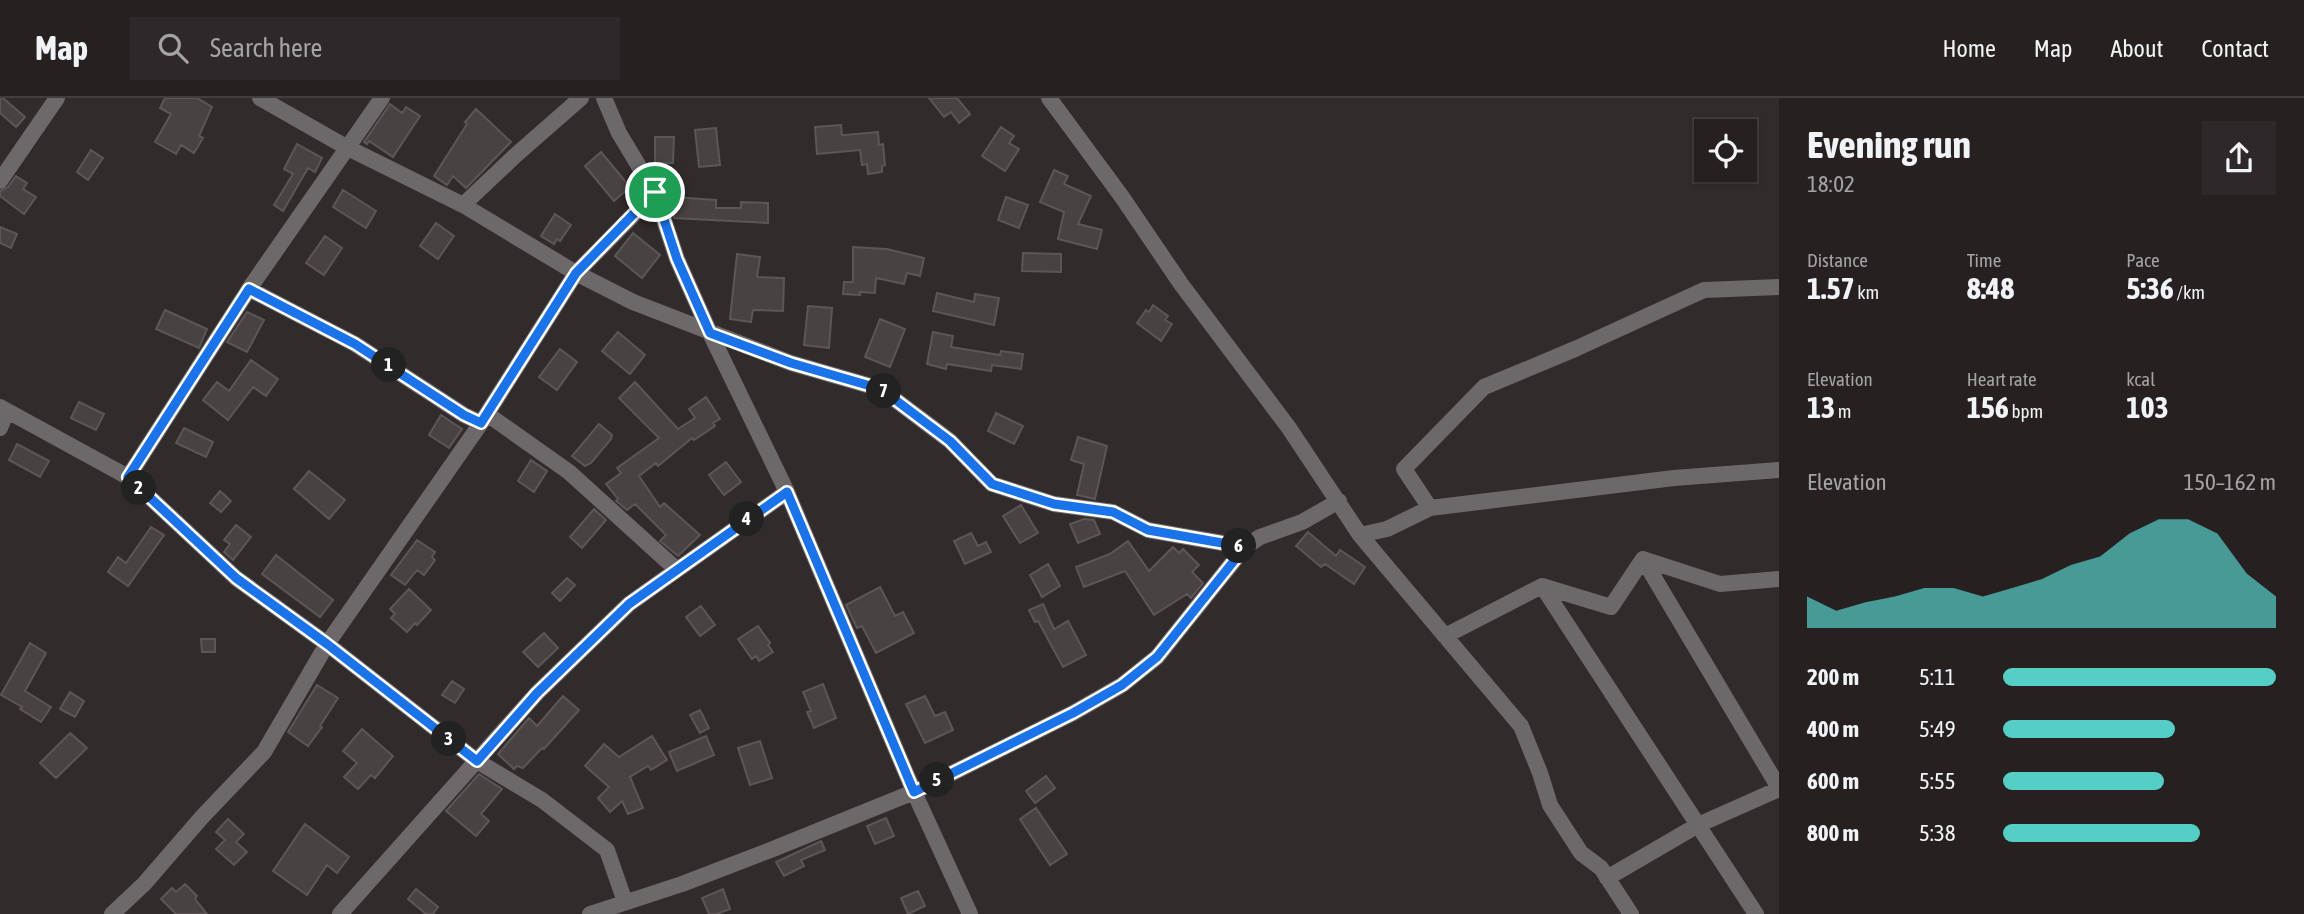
<!DOCTYPE html>
<html lang="en">
<head>
<meta charset="utf-8">
<style>
	:root { --surface:#262021; --page:#2e282a; --text:#f1f3f6; --muted:#a4a3a5; --line:#423e3f; --accent:#55cec6 }
	body { margin:0; font-family:"Asap Condensed",sans-serif; background:var(--page); color:var(--text); height:100vh; display:flex; flex-direction:column; font-size:26px; white-space:nowrap }
	* { box-sizing:border-box; margin:0 }
	p { font-size:23px; color:var(--muted) }
	.icon { flex:none; width:38px; height:38px; fill:none; stroke:currentColor; stroke-width:2; stroke-linecap:round; stroke-linejoin:round }
	.map { position:relative; flex:1; overflow:hidden }
	.drawer { display:flex; flex-direction:column; background:var(--surface); width:525px }
	.drawer>* { flex:none }
	.fabs { position:absolute; left:1694px; top:21px; display:grid; gap:14px }
	.fabs a { display:grid; place-items:center; width:63px; height:63px; border-radius:0px; background:var(--surface); box-shadow:0 2px 5px #0004,0 0 0 2px var(--line); font-size:35px }
	.pin { position:absolute; display:grid; place-items:center; width:60px; height:60px; color:#fff; margin:-30px; border:4px solid #fff; border-radius:50%; box-shadow:0 2px 7px #0007 }
	.km { position:absolute; width:35px; height:35px; margin:-18px; border-radius:50%; background:#222; color:#fff; font-size:19px; line-height:35px; text-align:center }
	.round { display:grid; place-items:center; flex:none; width:74px; height:74px; border-radius:0px; background:var(--page) }
	.headline { display:flex; align-items:center; justify-content:space-between; height:119px; padding:0 28px }
	h1 { font-size:38px; font-weight:700; line-height:52px }
	.metrics { display:grid; grid-template-columns:repeat(3,1fr); gap:10px; height:119px; padding:7px 28px }
	.metrics div { display:grid; align-content:center }
	.metrics b { font-size:30px; font-weight:700 }
	.metrics small { font-size:19px; font-weight:400 }
	.metrics p { font-size:19px }
	.chart { height:196px; padding:14px 28px }
	.chart p { display:flex; justify-content:space-between }
	.chart svg { width:100%; height:126px; margin-top:7px; fill:var(--accent); opacity:.7 }
	ul { padding:0 28px; list-style:none; font-size:23px }
	li { display:grid; grid-template-columns:112px 84px 1fr; align-items:center; height:52px }
	li i { height:18px; border-radius:9px; background:var(--accent) }
	header { display:flex; align-items:center; gap:42px; box-sizing:border-box; height:98px; padding:0 35px; background:var(--surface); border-bottom:2px solid var(--line) }
	header strong { font-size:33px }
	nav { display:flex; gap:38px; margin-inline-start:auto; font-size:24px }
	.search { width:490px; height:63px; background:var(--page); display:flex; align-items:center; gap:18px; box-sizing:border-box; padding:0 24px; border-radius:0px; color:var(--muted); font-size:26px }
	main { display:flex; flex:1; min-height:0 }
	.map>svg:first-child { display:block }
</style>
</head>
<body>
<header>
<strong>Map</strong>
<div class="search"><svg class="icon" aria-label="search" viewBox="0 0 24 24"><circle cx="10" cy="10" r="6"/><path d="M15 15l6 6"/></svg>Search here</div>
<nav><a>Home</a><a>Map</a><a>About</a><a>Contact</a></nav>
</header>
<main>
<div class="map">
<svg width="1779" height="816" viewBox="0 0 1779 816">
	<rect width="100%" height="100%" fill="#322b2c"/>
	<path fill="#494243" stroke="#5d5556" stroke-width="2" d="M0,0H3L25,19L16,29L0,15Z
		M165,0H197L212,9L199,38L203,40L194,55L181,47L176,56L155,44L171,16L160,10Z
		M929,0H957L970,16L959,25L951,14L944,19Z
		M390,6L402,15L406,9L420,18L393,59L369,43L367,46L364,44Z
		M476,11L511,44L466,90L453,78L447,87L434,78L467,26L465,24Z
		M841,27L842,37H845L878,34L879,47L883,46L885,67L882,68V74L868,76L867,66L862,67L860,52L817,56L815,29Z
		M1001,29L1014,38L1009,45L1019,51L1005,73L982,58Z
		M716,30L720,67L699,69L695,32Z
		M655,39H674L673,65H655Z
		M297,46L322,60L315,74L308,70L283,113L274,107L293,76L284,71Z
		M91,52L103,60L88,82L77,74Z
		M601,54L630,89L614,103L585,68Z
		M1054,72L1068,78L1064,86L1091,98L1078,126L1102,132L1097,151L1058,141L1064,114L1040,104Z
		M16,78L27,85L23,91L36,99L24,116L0,98V93L8,89Z
		M343,92L376,113L366,130L333,109Z
		M673,99L716,102V110H741V104L768,105V125L674,120Z
		M1006,99L1028,107L1019,130L998,122Z
		M555,116L571,127L560,143L557,141L554,146L541,138Z
		M436,125L454,138L438,161L420,148Z
		M0,129L17,136L11,150L0,145Z
		M633,135L660,157L642,180L615,158Z
		M325,138L342,150L324,177L306,165Z
		M853,149L887,151L924,160L920,178L907,175L904,186L876,180L875,195L860,194V197L843,196L844,184H853Z
		M1023,155L1061,156V174L1022,173Z
		M737,156L760,159L757,179L784,180L783,213L753,212L751,224L730,221Z
		M937,195L974,204L975,196L999,200L994,227L933,213Z
		M1153,207L1168,218L1165,222L1172,226L1161,243L1137,225L1146,212L1149,214Z
		M808,208L832,210L829,250L804,247Z
		M165,212L207,231L199,250L156,231Z
		M247,214L264,222L247,254L227,244Z
		M880,221L905,231L890,269L865,259Z
		M618,234L645,257L630,276L602,253Z
		M933,234L953,238L951,249L1000,257L1001,253L1023,256L1021,271L992,267L991,273L947,266L946,271L927,266Z
		M560,251L577,264L557,292L539,279Z
		M251,262L278,281L266,298L253,289L228,322L203,302L217,284L229,293Z
		M635,284L678,331L695,320L689,311L706,299L720,321L713,325L715,328L694,342L692,340L658,368L656,365L639,378L660,409L664,405L700,437L678,458L660,443L666,437L635,406L627,412L616,403L618,401L606,386L621,375L617,370L659,340L619,300Z
		M79,304L104,316L96,332L71,320Z
		M996,315L1023,328L1014,346L988,333Z
		M441,317L462,331L449,350L429,337Z
		M599,326L612,337L611,341L591,365L585,368L572,358Z
		M184,330L213,344L206,359L176,345Z
		M1078,339L1107,348L1095,401L1077,397L1084,366L1071,362Z
		M17,346L49,363L40,379L9,362Z
		M531,362L547,373L534,394L518,383Z
		M726,364L741,384L724,397L709,377Z
		M309,373L345,402L329,421L294,391Z
		M220,393L231,403L221,414L210,405Z
		M1021,407L1038,435L1020,445L1003,418Z
		M594,411L606,422L582,450L570,439Z
		M1084,421L1094,422L1100,436L1078,445L1070,426Z
		M236,427L251,439L233,462L224,454L230,446L224,442Z
		M151,429L164,437L128,488L108,474L118,459L126,465Z
		M1308,434L1336,458L1340,452L1365,469L1354,486L1325,466L1321,469L1296,448Z
		M971,435L978,448L986,444L991,454L965,466L954,443Z
		M417,442L435,454L432,459L435,462L424,477L417,472L405,487L391,477Z
		M1128,443L1149,473L1173,449L1179,455L1183,451L1199,467L1192,474L1203,485L1191,500L1187,496L1154,517L1125,473L1084,489L1076,469L1110,456Z
		M276,457L333,502L320,519L262,476Z
		M1048,466L1060,488L1042,499L1030,477Z
		M567,480L575,487L560,503L552,495Z
		M880,489L895,518L903,514L914,535L876,555L862,528L857,530L846,507Z
		M409,491L431,512L417,527L415,525L407,534L391,520L395,516L390,511Z
		M1043,506L1054,531L1068,523L1086,557L1063,569L1038,523L1035,524L1029,512Z
		M701,508L715,527L700,538L686,519Z
		M758,528L770,545L768,547L773,554L759,563L756,558L752,561L738,541Z
		M544,535L558,550L538,569L523,554Z
		M201,541H215V554H202Z
		M30,545L46,555L25,593L51,609L41,624L20,611L22,609L1,597Z
		M452,583L464,591L455,605L442,597Z
		M823,586L836,620L814,630L807,614L811,613L803,594Z
		M317,587L338,600L320,628L322,629L308,648L288,634Z
		M70,594L84,603L75,619L60,611Z
		M563,598L579,612L544,651L542,650L523,670L517,668L514,671L498,656L529,620L537,628Z
		M925,598L935,618L945,614L953,632L925,645L906,606Z
		M700,612L709,630L700,635L690,617Z
		M362,631L393,658L375,680L371,677L358,691L344,679L357,665L343,653Z
		M70,635L87,650L56,680L40,665Z
		M652,638L667,662L651,672L648,668L630,679L643,710L628,716L622,703L610,714L598,700L609,689L585,668L604,646L619,659Z
		M706,638L714,657L677,673L669,654Z
		M760,643L772,680L750,687L738,650Z
		M479,676L502,691L481,716L489,723L476,738L446,713Z
		M1046,678L1055,690L1035,705L1026,693Z
		M1036,710L1067,756L1050,767L1020,721Z
		M886,720L894,738L875,746L867,728Z
		M228,721L244,736L236,744L247,754L234,767L216,751L225,742L216,734Z
		M305,726L349,759L337,775L327,767L307,797L273,773Z
		M821,743L825,752L801,762L804,768L784,778L776,764Z
		M185,786L197,798L195,801L207,816H176L161,801L172,790L176,794Z
		M416,791L438,809L433,816H426L408,801Z
		M723,791L730,811L717,816H709L702,800Z
		M918,793L925,808L908,816L901,800Z"/>
	<g fill="none" stroke-linecap="round" stroke-linejoin="round">
		<path stroke="#6d696a" stroke-width="16" d="M260,0L346,49L463,107L576,175L633,204L791,265L881,291L950,343L992,386L1054,406L1113,414L1148,432L1245,449
			M604,0L619,35L655,95L677,161L710,235L787,394L914,694L970,816
			M1049,0L1122,99L1181,186L1289,330L1360,437L1521,628L1540,675L1550,707L1581,755L1601,770L1631,816
			M0,83L57,0
			M463,107L517,56L581,0
			M249,191L355,246L464,317L481,325
			M0,309L128,379L236,480L327,546L477,663L542,702L607,752L625,804
			M487,316L569,374L676,471
			M0,330L7,313
			M128,379L249,191L382,0
			M1430,410L1404,371L1484,289L1575,251L1704,192L1779,189
			M1360,437L1387,431L1430,410L1674,380L1779,372
			M1643,461L1779,690
			M1542,488L1756,816
			M1445,538L1542,488L1611,509L1643,461L1720,486L1779,481
			M1607,780L1698,727L1779,691
			M112,816L144,786L202,719L264,654L327,546L481,325L576,175L655,95
			M340,816L537,595L629,506L787,394
			M590,816L682,786L773,751L914,694L1073,615L1122,587L1157,559L1245,449L1260,439L1302,424L1339,403"/>
	</g>
	<g fill="none" stroke-linecap="round" stroke-linejoin="round">
		<defs>
			<path id="route" d="M655,94L677,161L710,235L791,265L881,291L950,343L992,386L1054,406L1113,414L1148,432L1245,449L1157,559L1122,587L1073,615L914,694L787,394L629,506L537,595L477,663L327,546L236,480L128,379L249,191L355,246L464,317L481,325L576,175Z"/>
		</defs>
		<use href="#route" stroke="#fff" stroke-width="14"/>
		<use href="#route" stroke="#1a73e8" stroke-width="9"/>
	</g>
</svg>
<div class="fabs">
<a><svg class="icon" aria-label="locate" viewBox="0 0 24 24"><circle cx="12" cy="12" r="6"/><path d="M12 2v4M12 18v4M2 12h4M18 12h4"/></svg></a>
</div>
<div class="pin" style="left:655px;top:94px;background:#1e9e55"><svg class="icon" aria-label="arrive" viewBox="0 0 24 24"><path d="M6 21V4h12l-3 4 3 4H6"/></svg></div>
<b class="km" style="left:389px;top:267px">1</b>
<b class="km" style="left:139px;top:390px">2</b>
<b class="km" style="left:449px;top:641px">3</b>
<b class="km" style="left:747px;top:421px">4</b>
<b class="km" style="left:937px;top:682px">5</b>
<b class="km" style="left:1239px;top:448px">6</b>
<b class="km" style="left:884px;top:293px">7</b>
</div>
<section class="drawer">
<div class="headline"><div><h1>Evening run</h1><p>18:02</p></div><a class="round"><svg class="icon" aria-label="share" viewBox="0 0 24 24"><path d="M12 15V3M7 8l5-5 5 5M5 13v7h14v-7"/></svg></a></div>
<div class="metrics">
<div><p>Distance</p><b>1.57<small> km</small></b></div>
<div><p>Time</p><b>8:48</b></div>
<div><p>Pace</p><b>5:36<small> /km</small></b></div>
</div>
<div class="metrics">
<div><p>Elevation</p><b>13<small> m</small></b></div>
<div><p>Heart rate</p><b>156<small> bpm</small></b></div>
<div><p>kcal</p><b>103</b></div>
</div>
<div class="chart"><p><span>Elevation</span>150–162 m</p>
<svg viewBox="0 0 160 44" preserveAspectRatio="none"><path d="M0 44V33L10 38L20 35L30 33L40 30L50 30L60 33L70 30L80 27L90 22L100 19L110 11L120 6L130 6L140 11L150 25L160 33V44z"/></svg>
</div>
<ul>
<li><b>200 m</b>5:11<i style="width:100%"></i></li>
<li><b>400 m</b>5:49<i style="width:63%"></i></li>
<li><b>600 m</b>5:55<i style="width:59%"></i></li>
<li><b>800 m</b>5:38<i style="width:72%"></i></li>
</ul>
</section>
</main>
</body>
</html>
